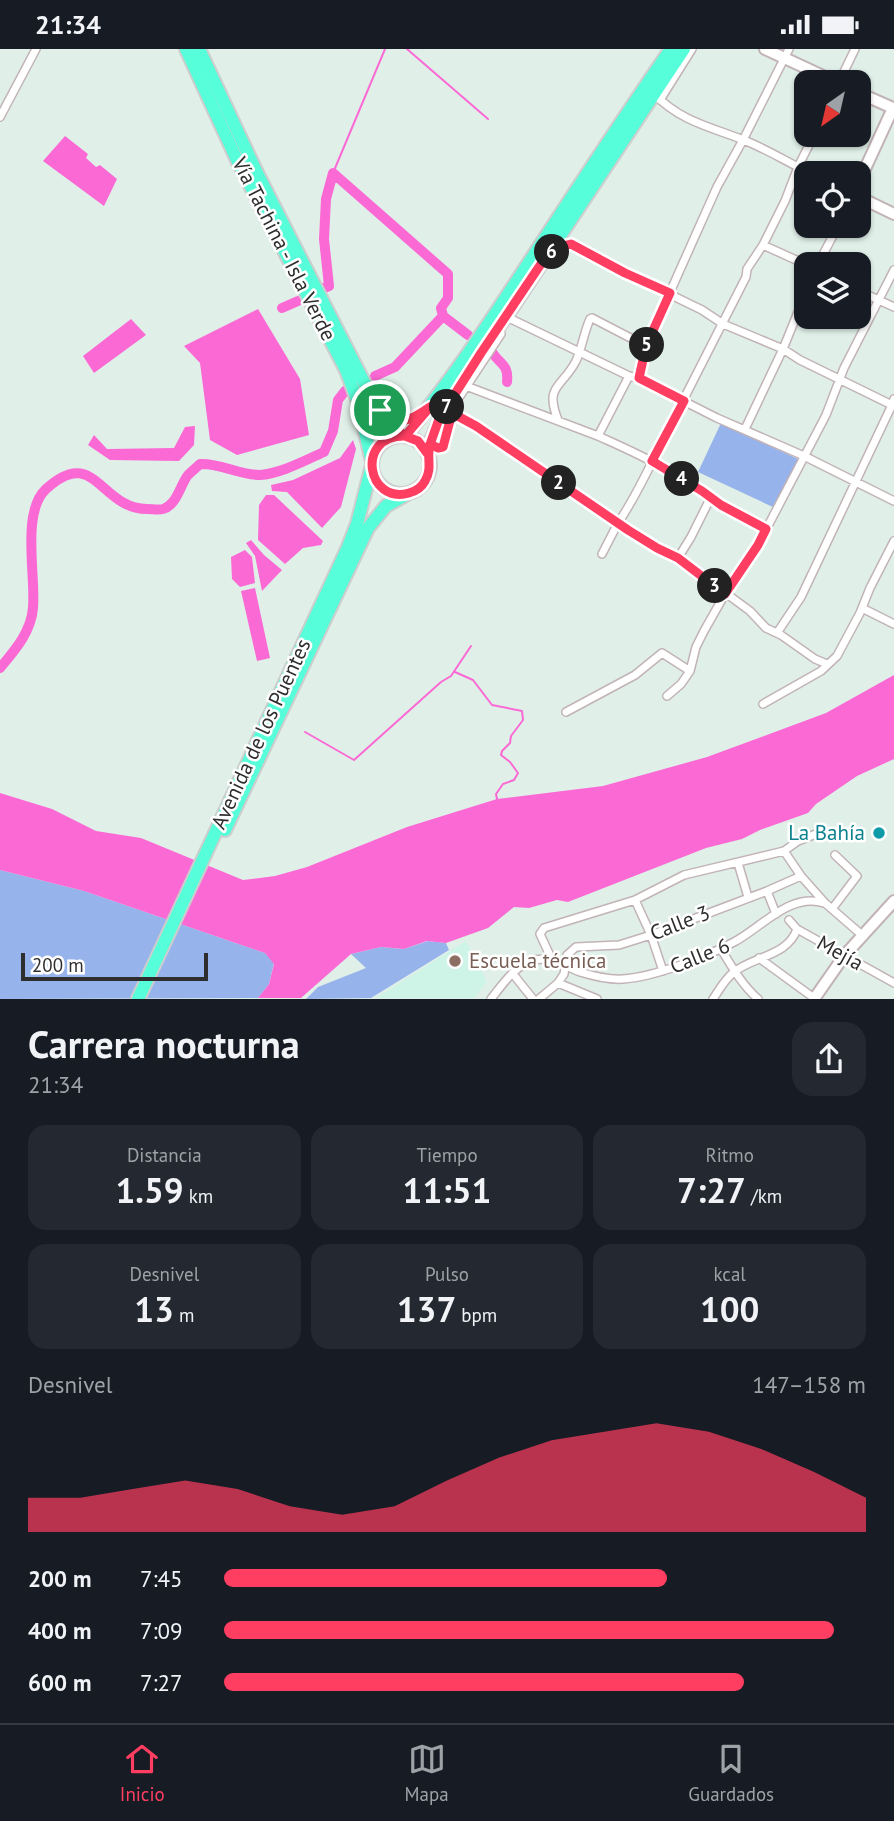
<!DOCTYPE html>
<html lang="es">
<head>
<meta charset="utf-8">
<style>
	:root { --surface:#171b24; --page:#242831; --text:#f1f3f6; --muted:#9ea1a6; --line:#363941; --accent:#ff3e61 }
	body { margin:0; font-family:"PT Sans",sans-serif; background:var(--page); color:var(--text); height:100vh; display:flex; flex-direction:column; font-size:26px; white-space:nowrap }
	* { box-sizing:border-box; margin:0 }
	p { font-size:23px; color:var(--muted) }
	.icon { flex:none; width:38px; height:38px; fill:none; stroke:currentColor; stroke-width:2; stroke-linecap:round; stroke-linejoin:round }
	.map { position:relative; height:950px; overflow:hidden }
	.panel { display:flex; flex-direction:column; background:var(--surface); flex:1 }
	.panel>* { flex:none }
	.needle { width:46px; rotate:214deg }
	.tools { position:absolute; left:794px; top:21px; display:grid; gap:14px }
	.tools a { display:grid; place-items:center; width:77px; height:77px; border-radius:14px; background:var(--surface); box-shadow:0 2px 5px #0004; font-size:35px }
	.scale { position:absolute; left:21px; bottom:18px; width:187px; box-sizing:border-box; padding-left:7px; border:4px solid #2e2e2e; border-top:0; font-size:19px; line-height:24px; white-space:nowrap; color:#2e2e2e; -webkit-text-stroke:5px #fff; paint-order:stroke }
	.pin { position:absolute; display:grid; place-items:center; width:60px; height:60px; color:#fff; margin:-30px; border:4px solid #fff; border-radius:50%; box-shadow:0 2px 7px #0007 }
	.km { position:absolute; width:35px; height:35px; margin:-18px; border-radius:50%; background:#222; color:#fff; font-size:19px; line-height:35px; text-align:center }
	.round { display:grid; place-items:center; flex:none; width:74px; height:74px; border-radius:21px; background:var(--page) }
	.head { display:flex; align-items:center; justify-content:space-between; height:119px; padding:0 28px }
	h1 { font-size:38px; font-weight:800; line-height:52px }
	.metrics { display:grid; grid-template-columns:repeat(3,1fr); gap:10px; height:119px; padding:7px 28px }
	.metrics div { display:grid; align-content:center; border-radius:18px; background:var(--page); text-align:center }
	.metrics b { font-size:35px; font-weight:800 }
	.metrics small { font-size:19px; font-weight:400 }
	.metrics p { font-size:19px }
	.chart { height:196px; padding:14px 28px }
	.chart p { display:flex; justify-content:space-between }
	.chart svg { width:100%; height:126px; margin-top:7px; fill:var(--accent); opacity:.7 }
	ul { padding:0 28px; list-style:none; font-size:23px }
	li { display:grid; grid-template-columns:112px 84px 1fr; align-items:center; height:52px }
	li i { height:18px; border-radius:9px; background:var(--accent) }
	.status { display:flex; justify-content:space-between; align-items:center; height:49px; padding:0 35px; background:var(--surface); direction:ltr }
	.status svg { height:19px; fill:currentColor }
	.tab-bar { display:flex; justify-content:space-around; align-items:center; height:98px; border-top:2px solid var(--line); background:var(--surface); font-size:19px; color:var(--muted) }
	.tab-bar a { display:grid; justify-items:center; gap:4px }
	.tab-bar .selected { color:var(--accent) }
	.map>svg:first-child { display:block }
</style>
</head>
<body>
<div class="status"><b>21:34</b><svg viewBox="0 0 49 12"><path d="M0 12V9h3v3zM5 12V6h3v6zM10 12V3h3v9zM15 12V0h3v12zM26 1h20v11H26zM47 4h2v5h-2z"/></svg></div>
<div class="map">
<svg width="894" height="950" viewBox="0 0 894 950">
	<rect width="100%" height="100%" fill="#e0f0e9"/>
	<path fill="#cef3e7" d="M466,892L487,933L474,949H376Z"/>
	<path fill="#97b3eb" d="M721,374L798,410L775,459L698,423Z
		M0,821L84,842L265,904L274,914L269,935L258,949L0,950Z
		M428,892L446,894L449,901L371,949L306,950L318,938L366,919L351,905L381,898L404,900Z"/>
	<path fill="#fb69d4" d="M65,87L88,105L86,109L96,118L100,116L117,130L104,157L43,112Z
		M258,260L300,330L309,386L237,406L210,391L200,314L184,297Z
		M131,270L146,286L94,324L83,307Z
		M195,377L194,396L179,412L110,411L88,396L94,386L107,400L174,399L185,378Z
		M353,391L356,400L341,458L322,479L287,443L272,442L271,436L293,431L340,409Z
		M266,446H274L323,492L321,496L303,499L285,515L258,491L259,456Z
		M251,491L264,506L282,521L262,542L255,507L246,494Z
		M245,501L252,508L255,534L240,538L232,530L231,508Z
		M255,539L270,609L257,612L241,542Z
		M894,626V710L857,727L816,755L808,764L760,781L742,790L706,799L568,853L557,851L529,859L514,858L488,879L446,894L427,892L404,900L381,898L351,905L301,949H258L269,935L274,915L265,904L84,842L0,821V744L52,760L96,782L141,789L243,831L275,827L307,818L407,778L497,750L603,737L707,708L826,664Z"/>
	<g fill="none" stroke-linecap="round" stroke-linejoin="round">
		<path stroke="#fb69d4" stroke-width="2" d="M407,0L488,70
			M333,124L385,0
			M455,623L473,631L492,656L522,662L523,671L511,687L510,694L502,702L501,706L510,713L518,724L514,731L503,735L496,745L497,750
			M305,683L354,711L441,633L451,627L471,597"/>
		<path stroke="#fb69d4" stroke-width="10" d="M324,239L329,237L324,190L326,150L333,124L448,225V249L441,259L443,267L468,286
			M282,259L298,252
			M492,303C500,316 509,315 507,333
			M375,327L395,318L443,267
			M0,619C15,601 31,583 33,559C36,527 21,463 46,440C95,395 100,460 147,460C152,460 159,461 163,460C177,456 180,436 188,426C192,422 196,419 200,415C221,414 239,426 260,426C280,425 306,411 324,403L333,382L338,351L345,342"/>
		<defs>
			<path id="street" d="M839,33L855,0
				M654,45C681,72 707,77 741,90C765,99 787,113 810,124
				M660,51L692,0
				M0,68L36,0
				M763,196L807,216
				M553,202L559,198L571,196L626,224L702,261L723,275L783,300L800,311L894,357
				M818,215L838,177
				M859,242L894,258
				M508,265L511,270L629,327L638,329L717,369L804,407L894,452
				M638,329L646,297L717,138L743,91L789,0
				M466,337L598,387L629,327
				M452,364L476,377L618,474C638,445 651,414 667,383C693,331 720,280 746,228L747,220L763,196L785,152L798,118L814,86
				M558,371C544,336 562,339 576,312C582,299 584,283 590,270L592,269L646,297
				M745,380L783,300L807,241
				M598,387C618,396 639,405 658,416C694,437 729,460 766,480
				M430,395L438,399L443,398L456,353L501,285
				M602,505L618,474L657,499L678,509L750,562L766,579L781,586L815,610L827,615
				M678,509L691,488L711,448
				M862,559L894,575
				M777,584L801,548L892,356L894,350
				M667,647L681,635L690,622L696,598L704,582L725,545L758,496L826,366L844,319L894,221
				M763,655L821,622L837,607L860,564L870,539L894,492
				M566,663L635,626L662,604L690,622
				M784,802L798,792L821,783L824,784
				M738,814L748,848
				M767,842L776,865
				M635,851L651,886L663,922
				M832,860L857,827L835,806
				M789,871L797,880L894,934
				M721,900C732,918 742,936 758,950
				M759,909L814,949
				M552,911L540,885L544,879L635,851L684,826L784,802L801,827L825,854L862,886
				M513,925L533,950
				M558,934L597,950
				M491,950C502,936 516,915 534,911C551,907 566,918 580,923C593,927 609,931 623,930C654,928 706,908 734,893C761,879 790,843 824,854
				M539,950L558,934L564,925L567,906L576,898L619,896L651,886L767,842L801,827
				M713,950C719,941 725,930 734,923C754,907 788,907 797,880"/>
			<path id="secondary" d="M765,0L836,33
				M859,44L893,59L859,133
				M859,148L894,165
				M814,950L844,907L894,852"/>
			<path id="primary" d="M186,0L237,111L346,321L358,353L372,413
				M199,0L257,124L369,343L380,361L404,387
				M372 416a29 29 0 1 1 58 0a29 29 0 1 1-58 0Z
				M405,387C450,334 488,276 526,218C574,145 621,72 671,0
				M427,404C443,349 484,301 516,253C572,169 628,85 684,0
				M225,781L368,479L386,457L407,445
				M138,950L348,498L357,475L372,416"/>
		</defs>
		<use href="#street" stroke="#c2b3b6" stroke-width="10"/>
		<use href="#secondary" stroke="#c2b3b6" stroke-width="14"/>
		<use href="#primary" stroke="#cdcdcd" stroke-width="16"/>
		<use href="#street" stroke="#fff" stroke-width="7"/>
		<use href="#secondary" stroke="#fff" stroke-width="10"/>
		<use href="#primary" stroke="#56ffd9" stroke-width="12"/>
	</g>
	<g fill="none" stroke-linecap="round" stroke-linejoin="round">
		<defs>
			<path id="route" d="M380,361L404,387C355,387 367,456 409,444C416,442 422,438 425,432C433,419 426,408 430,395L438,399L443,398L452,364L476,377L628,481L657,499L678,509L725,545L758,496L766,480L721,456L702,442L652,412L684,352L639,329L646,297L670,244L625,224L571,195L559,198L545,209L481,304L439,370L427,404L418,392L405,387L430,358C410,372 401,378 380,361"/>
		</defs>
		<use href="#route" stroke="#fff" stroke-width="14"/>
		<use href="#route" stroke="#ff3e61" stroke-width="9"/>
	</g>
	<circle fill="#0f9aa8" stroke="#fff" stroke-width="2.5" cx="879" cy="784" r="7"/>
	<circle fill="#8d6e63" stroke="#fff" stroke-width="2.5" cx="455" cy="912" r="7"/>
	<g text-anchor="middle" stroke-width="5" stroke-linejoin="round" paint-order="stroke">
		<g font-size="21" fill="#2e2e2e" stroke="#fff">
			<text transform="translate(284 200) rotate(63)" y="7">Vía Tachina - Isla Verde</text>
			<text transform="translate(261 685) rotate(-65)" y="7">Avenida de los Puentes</text>
			<text transform="translate(680 874) rotate(-21)" y="7">Calle 3</text>
			<text transform="translate(840 904) rotate(29)" y="7">Mejía</text>
			<text transform="translate(700 907) rotate(-22)" y="7">Calle 6</text>
		</g>
		<g font-size="21" fill="#0d838f" stroke="#fff" text-anchor="end">
			<text x="865" y="791">La Bahía</text>
		</g>
		<g font-size="21" fill="#785e54" stroke="#fff" text-anchor="start">
			<text x="469" y="919">Escuela técnica</text>
		</g>
	</g>
</svg>
<div class="tools">
<a><svg class="needle" viewBox="-14 -14 28 28"><path d="M0-13l5 13h-10z" fill="#e53935"/><path d="M0 13l5-13h-10z" fill="#9ea1a6"/></svg></a>
<a><svg class="icon" aria-label="locate" viewBox="0 0 24 24"><circle cx="12" cy="12" r="6"/><path d="M12 2v4M12 18v4M2 12h4M18 12h4"/></svg></a>
<a><svg class="icon" aria-label="layers" viewBox="0 0 24 24"><path d="M12 4l9 5-9 5-9-5zM3 14l9 5 9-5"/></svg></a>
</div>
<div class="scale">200 m</div>
<div class="pin" style="left:380px;top:361px;background:#1e9e55"><svg class="icon" aria-label="arrive" viewBox="0 0 24 24"><path d="M6 21V4h12l-3 4 3 4H6"/></svg></div>
<b class="km" style="left:559px;top:434px">2</b>
<b class="km" style="left:715px;top:537px">3</b>
<b class="km" style="left:682px;top:430px">4</b>
<b class="km" style="left:647px;top:296px">5</b>
<b class="km" style="left:552px;top:203px">6</b>
<b class="km" style="left:447px;top:358px">7</b>
</div>
<section class="panel">
<div class="head"><div><h1>Carrera nocturna</h1><p>21:34</p></div><a class="round"><svg class="icon" aria-label="share" viewBox="0 0 24 24"><path d="M12 15V3M7 8l5-5 5 5M5 13v7h14v-7"/></svg></a></div>
<div class="metrics">
<div><p>Distancia</p><b>1.59<small> km</small></b></div>
<div><p>Tiempo</p><b>11:51</b></div>
<div><p>Ritmo</p><b>7:27<small> /km</small></b></div>
</div>
<div class="metrics">
<div><p>Desnivel</p><b>13<small> m</small></b></div>
<div><p>Pulso</p><b>137<small> bpm</small></b></div>
<div><p>kcal</p><b>100</b></div>
</div>
<div class="chart"><p><span>Desnivel</span>147–158 m</p>
<svg viewBox="0 0 160 44" preserveAspectRatio="none"><path d="M0 44V32L10 32L20 29L30 26L40 29L50 35L60 38L70 35L80 26L90 18L100 12L110 9L120 6L130 9L140 15L150 23L160 32V44z"/></svg>
</div>
<ul>
<li><b>200 m</b>7:45<i style="width:69%"></i></li>
<li><b>400 m</b>7:09<i style="width:95%"></i></li>
<li><b>600 m</b>7:27<i style="width:81%"></i></li>
</ul>
</section>
<nav class="tab-bar">
<a class="selected"><svg class="icon" aria-label="home" viewBox="0 0 24 24"><path d="M3 11l9-7 9 7M6 9v11h12V9"/></svg>Inicio</a>
<a><svg class="icon" aria-label="map" viewBox="0 0 24 24"><path d="M3 6l6-2 6 2 6-2v14l-6 2-6-2-6 2zM9 4v14M15 6v14"/></svg>Mapa</a>
<a><svg class="icon" aria-label="saved" viewBox="0 0 24 24"><path d="M7 4h10v16l-5-4-5 4z"/></svg>Guardados</a>
</nav>
</body>
</html>
